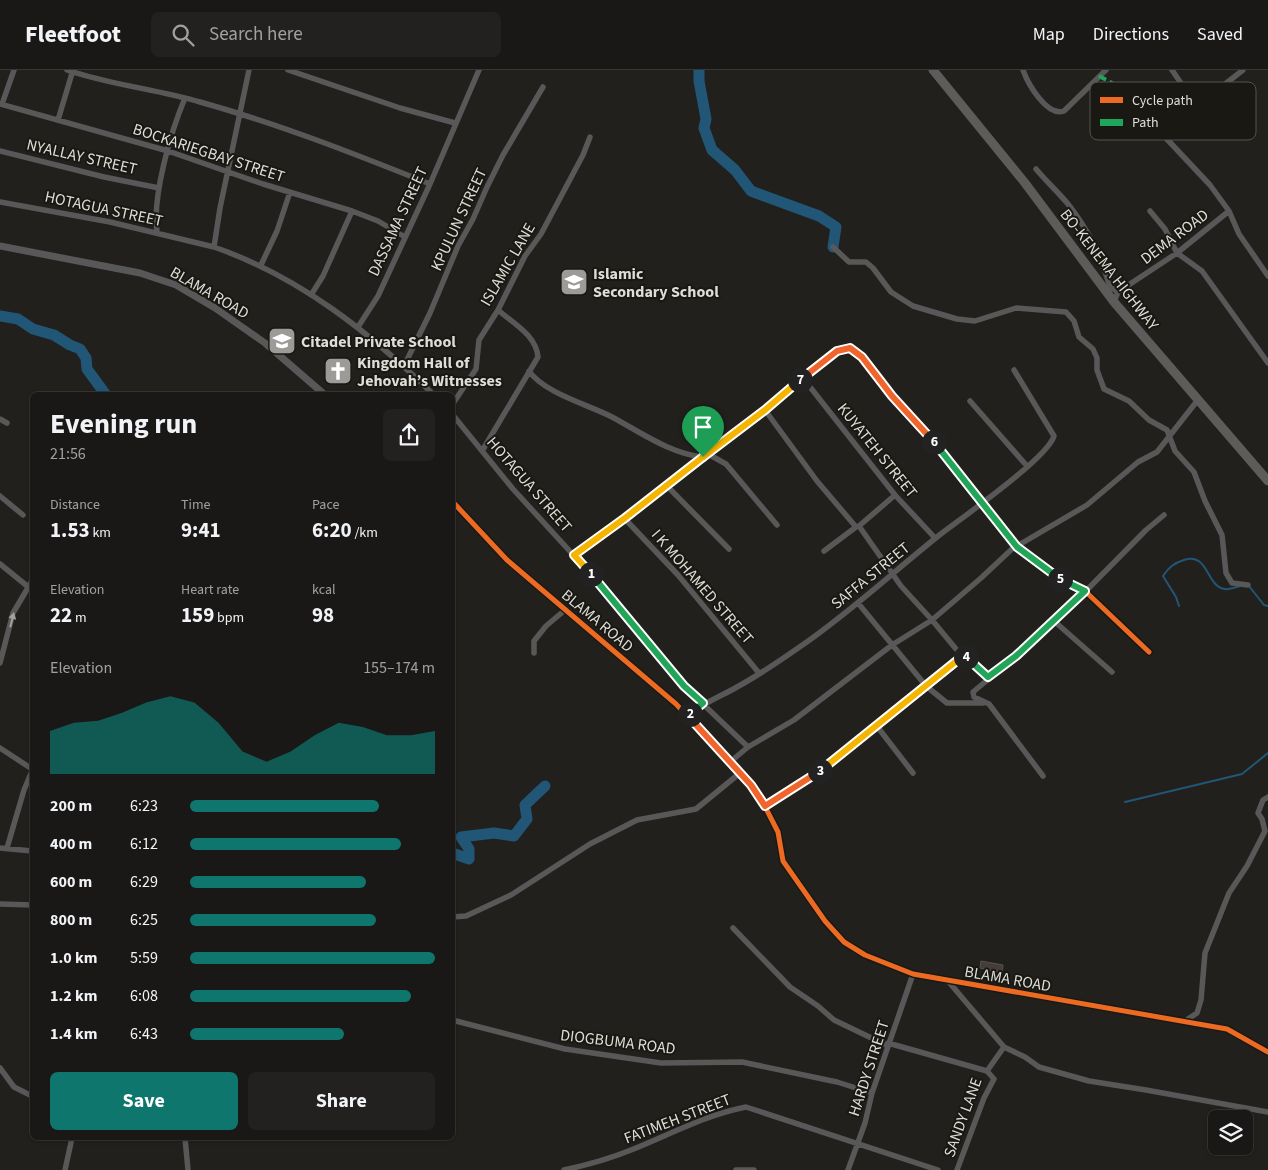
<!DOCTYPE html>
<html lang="en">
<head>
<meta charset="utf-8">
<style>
	:root { --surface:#191816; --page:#22211f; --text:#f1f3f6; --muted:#9fa0a1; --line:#373735; --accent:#0f766e }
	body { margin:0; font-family:"Source Sans 3",sans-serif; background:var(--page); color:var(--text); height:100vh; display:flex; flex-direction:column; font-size:19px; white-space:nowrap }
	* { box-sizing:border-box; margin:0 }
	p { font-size:16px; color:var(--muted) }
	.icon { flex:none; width:28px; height:28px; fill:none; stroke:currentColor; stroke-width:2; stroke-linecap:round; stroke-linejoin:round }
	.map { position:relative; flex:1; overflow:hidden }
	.sheet { position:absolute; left:30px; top:322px; width:425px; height:748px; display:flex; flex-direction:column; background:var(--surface); border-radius:8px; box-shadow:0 1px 4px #0004,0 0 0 1px var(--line) }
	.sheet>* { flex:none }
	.fabs { position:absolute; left:1208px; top:1040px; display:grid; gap:10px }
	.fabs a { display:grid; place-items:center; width:45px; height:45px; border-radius:8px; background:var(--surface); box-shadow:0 1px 4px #0004,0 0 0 1px var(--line); font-size:25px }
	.pin { position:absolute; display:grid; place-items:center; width:42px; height:42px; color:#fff; margin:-51px -21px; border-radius:50% 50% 50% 0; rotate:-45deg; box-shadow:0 0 5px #0007 }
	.pin .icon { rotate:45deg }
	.km { position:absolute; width:25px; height:25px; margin:-12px; border-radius:50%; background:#222; color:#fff; font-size:14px; line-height:25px; text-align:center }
	.round { display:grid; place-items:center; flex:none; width:52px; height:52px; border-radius:8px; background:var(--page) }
	.summary { display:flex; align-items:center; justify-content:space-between; height:85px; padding:0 20px }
	h1 { font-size:28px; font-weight:700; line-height:38px }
	.stats { display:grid; grid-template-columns:repeat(3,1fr); gap:8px; height:85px; padding:5px 20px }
	.stats div { display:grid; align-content:center }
	.stats b { font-size:21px; font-weight:700 }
	.stats small { font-size:14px; font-weight:400 }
	.stats p { font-size:14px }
	.chart { height:140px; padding:10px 20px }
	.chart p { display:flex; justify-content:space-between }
	.chart svg { width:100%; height:90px; margin-top:5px; fill:var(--accent); opacity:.7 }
	.primary-button { display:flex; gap:10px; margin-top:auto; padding:10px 20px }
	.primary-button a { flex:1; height:58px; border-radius:8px; background:var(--accent); color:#fff; font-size:20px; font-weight:700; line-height:58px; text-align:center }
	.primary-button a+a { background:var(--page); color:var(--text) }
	ul { padding:0 20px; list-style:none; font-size:16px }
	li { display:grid; grid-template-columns:80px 60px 1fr; align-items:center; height:38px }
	li i { height:12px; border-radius:6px; background:var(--accent) }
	header { display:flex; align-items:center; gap:30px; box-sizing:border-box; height:70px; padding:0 25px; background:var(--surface); border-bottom:1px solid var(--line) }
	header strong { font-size:24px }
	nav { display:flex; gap:28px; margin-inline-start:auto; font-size:18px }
	.search { width:350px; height:45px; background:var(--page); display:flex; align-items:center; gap:12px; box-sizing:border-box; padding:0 18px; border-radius:8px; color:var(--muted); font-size:19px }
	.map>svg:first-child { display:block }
</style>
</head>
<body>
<header>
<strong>Fleetfoot</strong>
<div class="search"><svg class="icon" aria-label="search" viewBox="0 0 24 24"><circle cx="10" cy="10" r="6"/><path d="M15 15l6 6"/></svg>Search here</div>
<nav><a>Map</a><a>Directions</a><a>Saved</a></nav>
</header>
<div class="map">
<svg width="1268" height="1100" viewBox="0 0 1268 1100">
	<rect width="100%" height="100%" fill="#21201d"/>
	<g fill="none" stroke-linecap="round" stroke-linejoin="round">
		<path stroke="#215676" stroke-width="2" d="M1249,516L1264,535L1268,536
			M1179,536L1176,527L1163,506C1169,497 1174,493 1184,490C1209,482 1206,517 1225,519C1229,520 1236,517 1240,516
			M1125,732L1242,704L1268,683"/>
		<path stroke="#215676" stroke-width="11" d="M699,0V11L706,49L704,58L712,80L735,100L751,121L819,146L836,157L833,177
			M0,246L18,249L33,259L54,265L70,275L80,279L86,288L87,299L106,325
			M452,783L469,789V779L461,767L494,763L514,766L527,749L525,735L545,716"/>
	</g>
	<path fill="#463c39" stroke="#555351" d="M981,891L1003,895L1002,903L980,898Z"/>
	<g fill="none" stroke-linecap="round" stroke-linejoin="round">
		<path stroke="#595858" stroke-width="5.5" d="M67,0C110,15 156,19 200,32C279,54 355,84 430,114
			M288,0L400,38L455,53
			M1023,0C1028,14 1047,47 1064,41L1106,0
			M1172,0L1191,28
			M1243,0L1220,18L1191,28L1193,31L1182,42L1172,63L1164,66L1210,115L1229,141L1239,164L1268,206
			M0,34L168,81L263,114L352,141L378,151L405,167
			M2,34L14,0
			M58,50L73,0
			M0,81L104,107L159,118
			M1036,99C1046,111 1058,122 1068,134C1089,161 1100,184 1110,217L1118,222
			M0,132L110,152L214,177L220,138L249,0
			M1150,141L1165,159L1177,183L1202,201L1268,293
			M157,162C152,126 171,61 185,28
			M214,177C300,207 369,262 434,325
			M833,177L849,192H866L873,198L891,222L913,236L957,249L975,251L1016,238L1066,242L1074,251L1079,267L1093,279L1097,288V300L1104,319L1129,331L1149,350L1167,360L1175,381L1194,402L1205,431L1222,465L1226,503L1232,513L1248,515
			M261,195L277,161L290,122
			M311,225L323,206L352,141
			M1114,232L1118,222L1177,183L1229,141
			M358,257L378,226L430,114L479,0
			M404,296L430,243L458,176L473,149L487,117L503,85L543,17
			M529,301C544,323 589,335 612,347C640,362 671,384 703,387
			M803,308L895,425L935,468
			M970,331L1027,396
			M452,335L476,299L479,270L498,240L525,186L541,164L583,85L590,67
			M765,340L817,411L856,457L859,456L901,516L932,550L956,579L989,607
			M452,344L513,419L598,512L684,616L748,677
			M0,349L7,353
			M482,381L538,287C536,265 514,254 498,240
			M708,384L726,394L777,455
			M667,416L729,479
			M0,426L23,445
			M625,449L678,505L759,603
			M859,456L895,425
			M824,481L856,457
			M574,485C613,459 649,429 686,399C711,379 739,361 765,340C791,318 817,287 850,277L862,287L892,326L943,382L1017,477L1058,508L1085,521L1149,582
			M0,494L32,520
			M858,533L926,616L947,633H983
			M1054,551L1112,602
			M534,583V571L546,556L565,540
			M0,593L13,543L32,511
			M688,646C706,631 718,628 737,617C759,605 781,590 801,576C849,543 892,503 937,467C960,449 1048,388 1054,366L1014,300
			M876,655L913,703
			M0,678L32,699
			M730,692L748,677L794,650L892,575L932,550L981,508L1012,479L1087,435L1138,392L1157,382L1197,331
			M1043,706L989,634L974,627L973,622L1016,586L1075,532L1146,460L1164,445
			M765,736L819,702L964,585
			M0,778L32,781
			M7,778L24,720L32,701
			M0,834L32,835
			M452,847L466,846L511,825L590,774L637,750L696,739L740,703
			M733,858L790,917L818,936L834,950L888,976
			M948,911L1004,977L987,1001L994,1009L984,1028L957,1100
			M452,950L565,979L661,993L742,992L837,1012L872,1023
			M1185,951L1197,943L1201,930L1205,883L1229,823L1247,796L1265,761L1262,749L1258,743L1263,730L1268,727
			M888,973L987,1001
			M1004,977L1025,987L1039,997L1089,1011L1146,1020L1268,1042
			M0,998L14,1017L32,1026
			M185,1068L188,1100
			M65,1100L72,1068
			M564,1100C587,1095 609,1089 631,1080C669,1065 705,1045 746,1037L938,1100
			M736,1100H754
			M848,1100L865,1053L872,1023L913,904"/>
		<path stroke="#595858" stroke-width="7" d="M0,176L140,203L176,215L215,238L265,273L325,325
			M452,431L507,490L676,634L740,703L760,727L778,762L783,791L825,851L844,872L865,885L913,904L1227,959L1268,982"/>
		<path stroke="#5e5c5a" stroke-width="9" d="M933,0L1025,113L1114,232L1268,411"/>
		<path stroke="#20a55d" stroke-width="4" stroke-dasharray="8 4" stroke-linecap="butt" d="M1099,6L1112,13L1126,37L1164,66"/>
		<defs>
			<path id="cycleway" d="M452,431L507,490L676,634L740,703L760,727L778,762L783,791L825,851L844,872L865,885L913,904L1227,959L1268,982
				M574,485C613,459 649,429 686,399C711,379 739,361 765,340C791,318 817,287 850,277L862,287L892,326L943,382L1017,477L1058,508L1085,521L1149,582"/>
		</defs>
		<use href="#cycleway" stroke="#191812" stroke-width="8"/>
		<use href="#cycleway" stroke="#ed6a23" stroke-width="5"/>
	</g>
	<defs><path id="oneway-solid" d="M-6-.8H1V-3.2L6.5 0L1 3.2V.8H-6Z" transform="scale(1.25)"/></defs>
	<use fill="#a2a19e" href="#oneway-solid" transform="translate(12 550) rotate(-76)"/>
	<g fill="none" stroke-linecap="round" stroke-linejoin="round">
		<defs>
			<path id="split-1" d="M591,504L574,485L625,448L703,387"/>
			<path id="split-2" d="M591,504L684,616L703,633L690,644"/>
			<path id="split-3" d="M690,644L688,646L751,715L765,736L820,701"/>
			<path id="split-4" d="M820,701L964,585L966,587"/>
			<path id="split-5" d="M966,587L988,607L1016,586L1085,521L1060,509"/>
			<path id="split-6" d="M934,372L1017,477L1060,509"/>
			<path id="split-7" d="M800,310L837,281L850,278L862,287L892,326L934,372"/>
			<path id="split-8" d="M703,387L765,340L800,310"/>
		</defs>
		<use href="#split-1" stroke="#fff" stroke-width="10"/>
		<use href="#split-2" stroke="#fff" stroke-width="10"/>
		<use href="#split-3" stroke="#fff" stroke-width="10"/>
		<use href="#split-4" stroke="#fff" stroke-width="10"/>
		<use href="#split-5" stroke="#fff" stroke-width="10"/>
		<use href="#split-6" stroke="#fff" stroke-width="10"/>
		<use href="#split-7" stroke="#fff" stroke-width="10"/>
		<use href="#split-8" stroke="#fff" stroke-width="10"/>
		<use href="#split-1" stroke="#f5b400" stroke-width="6"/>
		<use href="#split-2" stroke="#22a559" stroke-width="6"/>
		<use href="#split-3" stroke="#f0652b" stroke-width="6"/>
		<use href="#split-4" stroke="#f5b400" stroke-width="6"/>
		<use href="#split-5" stroke="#22a559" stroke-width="6"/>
		<use href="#split-6" stroke="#22a559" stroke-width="6"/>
		<use href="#split-7" stroke="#f0652b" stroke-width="6"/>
		<use href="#split-8" stroke="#f5b400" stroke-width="6"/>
	</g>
	<defs>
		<symbol id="school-square" viewBox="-11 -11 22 22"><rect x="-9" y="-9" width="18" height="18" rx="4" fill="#9c9b97" stroke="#191812"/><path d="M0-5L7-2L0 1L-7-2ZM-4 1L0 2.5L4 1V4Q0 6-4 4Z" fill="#fff"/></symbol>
		<symbol id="church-square" viewBox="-11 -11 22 22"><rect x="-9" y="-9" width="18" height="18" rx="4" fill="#9c9b97" stroke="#191812"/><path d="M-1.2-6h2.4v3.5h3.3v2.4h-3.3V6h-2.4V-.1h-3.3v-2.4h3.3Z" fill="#fff"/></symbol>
	</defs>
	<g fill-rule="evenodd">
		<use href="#school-square" x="558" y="196" width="32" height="32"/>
		<use href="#school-square" x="266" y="255" width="32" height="32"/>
		<use href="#church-square" x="322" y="285" width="32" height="32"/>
	</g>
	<g text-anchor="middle" stroke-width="4" stroke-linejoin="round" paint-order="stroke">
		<g font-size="16" fill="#deddd8" stroke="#191812">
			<text transform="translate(209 82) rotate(18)" y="6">BOCKARIEGBAY STREET</text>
			<text transform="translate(82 86) rotate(13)" y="6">NYALLAY STREET</text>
			<text transform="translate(104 138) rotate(12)" y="6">HOTAGUA STREET</text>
			<text transform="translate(458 149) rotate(-65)" y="6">KPULUN STREET</text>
			<text transform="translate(397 151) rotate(-65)" y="6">DASSAMA STREET</text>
			<text transform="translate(1174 166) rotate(-37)" y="6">DEMA ROAD</text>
			<text transform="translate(507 194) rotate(-60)" y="6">ISLAMIC LANE</text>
			<text transform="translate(1110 199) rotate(52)" y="6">BO-KENEMA HIGHWAY</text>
			<text transform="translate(210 222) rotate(30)" y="6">BLAMA ROAD</text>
			<text transform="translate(878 380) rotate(51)" y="6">KUYATEH STREET</text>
			<text transform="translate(530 414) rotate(49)" y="6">HOTAGUA STREET</text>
			<text transform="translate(870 505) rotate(-39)" y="6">SAFFA STREET</text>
			<text transform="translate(703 516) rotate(49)" y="6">I K MOHAMED STREET</text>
			<text transform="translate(598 550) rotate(40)" y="6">BLAMA ROAD</text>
			<text transform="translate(1008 908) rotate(10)" y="6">BLAMA ROAD</text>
			<text transform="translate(618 971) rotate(7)" y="6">DIOGBUMA ROAD</text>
			<text transform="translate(868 998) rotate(-72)" y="6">HARDY STREET</text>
			<text transform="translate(962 1047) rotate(-70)" y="6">SANDY LANE</text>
			<text transform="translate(677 1048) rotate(-21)" y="6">FATIMEH STREET</text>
		</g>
		<g font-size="16" font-weight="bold" fill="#deddd8" stroke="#191812" text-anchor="start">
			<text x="593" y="209">Islamic<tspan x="593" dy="18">Secondary School</tspan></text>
			<text x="301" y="277">Citadel Private School</text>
			<text x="357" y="298">Kingdom Hall of<tspan x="357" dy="18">Jehovah’s Witnesses</tspan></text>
		</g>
	</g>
	<rect x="1090" y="12" width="166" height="58" rx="8" fill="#191812" stroke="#54534d" stroke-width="1"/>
	<rect x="1100" y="27" width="23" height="6" fill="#ed6a23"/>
	<rect x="1100" y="49" width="23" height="7" fill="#20a55d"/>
	<g font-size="14" fill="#deddd8">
		<text x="1132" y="35">Cycle path</text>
		<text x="1132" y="57">Path</text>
	</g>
</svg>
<div class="fabs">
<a><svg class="icon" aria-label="layers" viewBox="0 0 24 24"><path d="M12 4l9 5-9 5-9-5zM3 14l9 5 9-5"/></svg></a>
</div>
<div class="pin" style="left:703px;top:387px;background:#1e9e55"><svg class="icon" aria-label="arrive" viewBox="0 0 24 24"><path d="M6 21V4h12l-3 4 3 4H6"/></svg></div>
<b class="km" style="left:591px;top:504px">1</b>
<b class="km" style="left:690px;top:644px">2</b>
<b class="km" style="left:820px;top:701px">3</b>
<b class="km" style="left:966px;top:587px">4</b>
<b class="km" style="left:1060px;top:509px">5</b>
<b class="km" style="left:934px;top:372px">6</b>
<b class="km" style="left:800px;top:310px">7</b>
<section class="sheet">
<div class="summary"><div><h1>Evening run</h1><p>21:56</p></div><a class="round"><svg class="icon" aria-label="share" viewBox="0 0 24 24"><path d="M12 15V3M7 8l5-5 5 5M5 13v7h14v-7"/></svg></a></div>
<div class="stats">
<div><p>Distance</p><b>1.53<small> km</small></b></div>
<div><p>Time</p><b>9:41</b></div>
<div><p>Pace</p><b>6:20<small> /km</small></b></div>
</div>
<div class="stats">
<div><p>Elevation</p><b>22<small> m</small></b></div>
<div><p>Heart rate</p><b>159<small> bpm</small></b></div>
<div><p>kcal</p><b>98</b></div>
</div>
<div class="chart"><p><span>Elevation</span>155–174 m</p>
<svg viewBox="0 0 160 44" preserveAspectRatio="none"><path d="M0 44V23L10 19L20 18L30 14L40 9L50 6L60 9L70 19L80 33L90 38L100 33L110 25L120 19L130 21L140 25L150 25L160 23V44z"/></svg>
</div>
<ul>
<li><b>200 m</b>6:23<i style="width:77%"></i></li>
<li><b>400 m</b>6:12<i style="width:86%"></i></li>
<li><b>600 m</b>6:29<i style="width:72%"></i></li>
<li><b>800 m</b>6:25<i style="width:76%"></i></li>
<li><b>1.0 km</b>5:59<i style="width:100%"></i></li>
<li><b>1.2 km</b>6:08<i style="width:90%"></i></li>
<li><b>1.4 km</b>6:43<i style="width:63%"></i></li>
</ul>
<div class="primary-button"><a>Save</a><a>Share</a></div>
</section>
</div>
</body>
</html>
